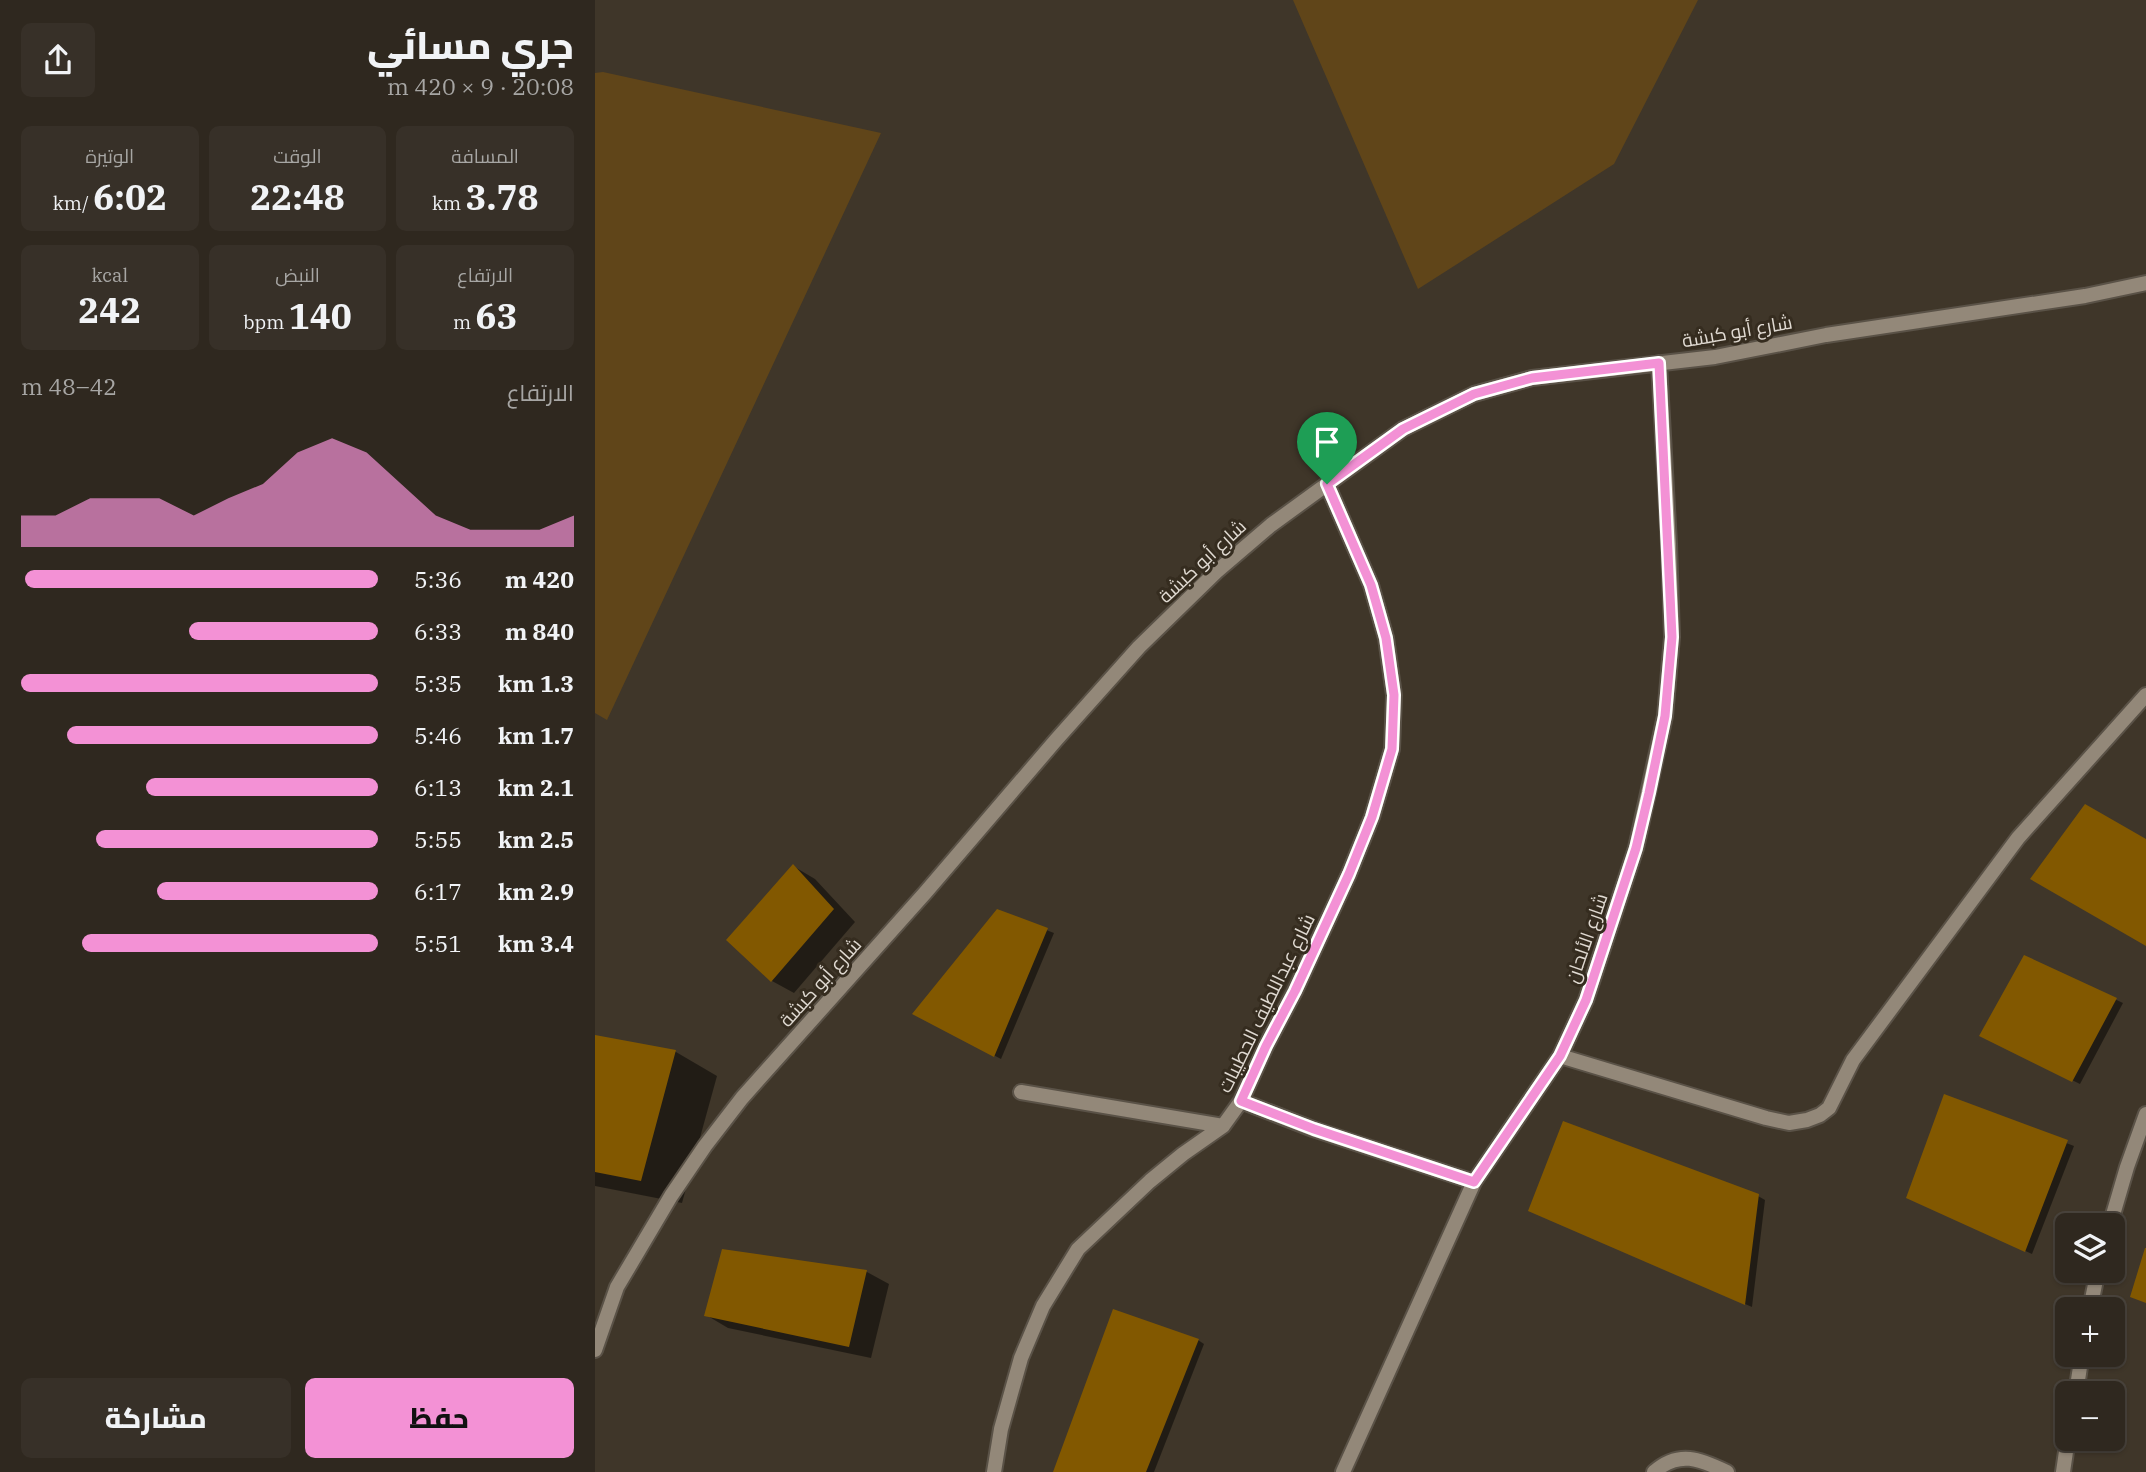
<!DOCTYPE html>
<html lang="ar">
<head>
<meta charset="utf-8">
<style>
	:root { --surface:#2f281f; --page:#373028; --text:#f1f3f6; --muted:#a7a6a4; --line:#4a443d; --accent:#f391d5 }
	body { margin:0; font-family:"IBM Plex Serif",Cairo,serif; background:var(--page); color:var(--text); direction:rtl; height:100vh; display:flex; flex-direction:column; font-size:26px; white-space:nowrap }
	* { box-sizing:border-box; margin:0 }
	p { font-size:23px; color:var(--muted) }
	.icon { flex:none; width:38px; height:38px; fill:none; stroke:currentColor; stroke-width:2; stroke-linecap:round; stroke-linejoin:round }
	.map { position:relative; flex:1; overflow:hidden; direction:ltr }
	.panel { display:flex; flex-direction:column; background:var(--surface); width:595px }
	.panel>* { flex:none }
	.fabs { position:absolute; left:1460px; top:1213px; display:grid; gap:14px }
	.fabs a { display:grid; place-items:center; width:70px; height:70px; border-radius:10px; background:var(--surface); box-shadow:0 2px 5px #0004,0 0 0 2px var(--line); font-size:35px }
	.pin { position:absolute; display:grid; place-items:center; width:60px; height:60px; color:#fff; margin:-72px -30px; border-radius:50% 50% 50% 0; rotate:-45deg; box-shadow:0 0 7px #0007 }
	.pin .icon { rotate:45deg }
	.round { display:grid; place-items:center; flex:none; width:74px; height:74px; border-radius:10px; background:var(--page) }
	.headline { display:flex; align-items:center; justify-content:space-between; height:119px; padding:0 21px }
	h1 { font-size:38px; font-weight:800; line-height:52px }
	.stats { display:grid; grid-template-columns:repeat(3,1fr); gap:10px; height:119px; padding:7px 21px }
	.stats div { display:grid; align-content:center; border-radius:10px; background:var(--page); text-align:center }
	.stats b { font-size:35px; font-weight:800 }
	.stats small { font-size:19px; font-weight:400 }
	.stats p { font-size:19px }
	.chart { height:196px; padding:14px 21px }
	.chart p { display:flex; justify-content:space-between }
	.chart svg { width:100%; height:126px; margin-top:7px; fill:var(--accent); opacity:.7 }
	.button { display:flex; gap:14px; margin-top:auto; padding:14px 21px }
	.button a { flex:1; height:80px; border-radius:10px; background:var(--accent); color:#111; font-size:28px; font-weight:800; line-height:80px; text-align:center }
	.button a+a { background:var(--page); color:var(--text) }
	ul { padding:0 21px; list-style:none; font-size:23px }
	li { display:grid; grid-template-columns:112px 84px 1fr; align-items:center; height:52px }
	li i { height:18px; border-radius:9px; background:var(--accent) }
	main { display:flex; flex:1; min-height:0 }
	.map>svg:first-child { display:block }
</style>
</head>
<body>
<main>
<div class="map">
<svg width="1551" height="1472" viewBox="0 0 1551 1472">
	<rect width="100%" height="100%" fill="#3f3629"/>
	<path fill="#604519" d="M698,0H1103L1019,164L823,289Z
		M8,72L286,133L12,720L0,713V73Z"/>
	<path fill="#0007" d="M198,866L220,879L260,922L199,993L177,981Z
		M402,911L459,933L406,1059L319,1014Z
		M1430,957L1528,1003L1485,1084L1393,1039Z
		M0,1037L81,1052L122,1076L87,1203L0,1186Z
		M1350,1096L1479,1146L1437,1254L1320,1201Z
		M1163,1196L1170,1200L1157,1307L942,1214Z
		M272,1272L294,1284L276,1358L133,1328L111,1315Z
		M603,1340L609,1344L559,1472H460Z"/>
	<path fill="#825800" d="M1490,804L1551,839V946L1435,879Z
		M198,864L239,909L176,982L131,940Z
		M402,909L453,928L399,1057L317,1014Z
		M1429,955L1522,998L1477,1082L1384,1036Z
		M0,1035L81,1050L46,1181L0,1172Z
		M1349,1094L1473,1140L1430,1252L1311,1198Z
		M968,1121L1164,1194L1150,1305L933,1211Z
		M1550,1248H1551V1303L1535,1297Z
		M127,1249L272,1270L254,1347L109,1316Z
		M518,1309L604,1339L551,1472H458Z"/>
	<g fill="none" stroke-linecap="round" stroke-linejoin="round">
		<defs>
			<path id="street" d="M965,1056L1171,1118L1194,1123L1212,1120L1225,1115L1234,1108L1258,1060L1423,838L1551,695
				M426,1092L628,1126
				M646,1101L718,1129L879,1182
				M1515,1225L1532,1167L1551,1114
				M1495,1309L1503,1270
				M0,1350L22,1287L76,1196L110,1146L147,1098L330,893L461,740L544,647L621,572L676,525L808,429L879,394L937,378L1120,357L1231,335L1490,296L1551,283
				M1481,1393L1487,1354
				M399,1472L406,1429L426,1358L448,1306L483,1249L555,1181L588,1154L628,1126L646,1101L671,1046L700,991L754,874L777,817L797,749L799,695L791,638L776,585L732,484
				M748,1472L879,1182L965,1056L991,1000L1041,848L1070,716L1077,637L1074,544L1064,363
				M1059,1472C1084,1450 1105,1459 1132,1472
				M1468,1472L1473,1438"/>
		</defs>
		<use href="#street" stroke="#5a5247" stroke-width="18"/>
		<use href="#street" stroke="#938879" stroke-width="14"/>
	</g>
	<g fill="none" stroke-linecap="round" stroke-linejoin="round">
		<defs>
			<path id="route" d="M1064,363L1077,637L1070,716L1054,793L1041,848L991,1000L965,1056L879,1182L719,1129L646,1101L671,1046L700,991L754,874L777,817L797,749L799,695L791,638L776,585L732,484L808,429L879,394L937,378Z"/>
		</defs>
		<use href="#route" stroke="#fff" stroke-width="14"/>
		<use href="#route" stroke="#f391d5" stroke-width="9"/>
	</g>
	<g text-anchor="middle" stroke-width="6" stroke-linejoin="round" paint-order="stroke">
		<g font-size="19" fill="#e0dad2" stroke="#352c1f">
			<text transform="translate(1142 331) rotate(-10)" y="7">شارع أبو كبشة</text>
			<text transform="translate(607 561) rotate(-43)" y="7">شارع أبو كبشة</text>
			<text transform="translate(991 938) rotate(-71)" y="7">شارع الألحان</text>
			<text transform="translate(225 982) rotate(-48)" y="7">شارع أبو كبشة</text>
			<text transform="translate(671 1003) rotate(-64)" y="7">شارع عبداللطيف الحطيبات</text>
		</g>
	</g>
</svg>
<div class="fabs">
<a><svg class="icon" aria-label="layers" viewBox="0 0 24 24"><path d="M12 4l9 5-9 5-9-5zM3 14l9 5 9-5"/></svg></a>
<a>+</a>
<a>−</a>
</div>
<div class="pin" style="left:732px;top:484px;background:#1e9e55"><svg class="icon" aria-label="arrive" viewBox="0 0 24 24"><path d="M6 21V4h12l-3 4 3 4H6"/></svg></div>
</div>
<section class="panel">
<div class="headline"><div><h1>جري مسائي</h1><p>20:08 · 9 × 420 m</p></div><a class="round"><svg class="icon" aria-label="share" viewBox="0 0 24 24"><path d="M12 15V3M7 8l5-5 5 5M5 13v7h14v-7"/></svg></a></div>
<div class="stats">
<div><p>المسافة</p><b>3.78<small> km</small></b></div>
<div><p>الوقت</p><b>22:48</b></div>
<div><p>الوتيرة</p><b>6:02<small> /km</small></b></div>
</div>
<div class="stats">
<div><p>الارتفاع</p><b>63<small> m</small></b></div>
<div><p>النبض</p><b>140<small> bpm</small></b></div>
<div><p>kcal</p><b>242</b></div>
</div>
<div class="chart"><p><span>الارتفاع</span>42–48 m</p>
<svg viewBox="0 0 160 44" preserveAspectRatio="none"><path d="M0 44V33L10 33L20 27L30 27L40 27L50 33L60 27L70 22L80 11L90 6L100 11L110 22L120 33L130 38L140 38L150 38L160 33V44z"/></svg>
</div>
<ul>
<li><b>420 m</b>5:36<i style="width:99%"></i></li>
<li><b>840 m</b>6:33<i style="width:53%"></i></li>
<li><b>1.3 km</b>5:35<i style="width:100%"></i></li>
<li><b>1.7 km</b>5:46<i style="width:87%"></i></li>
<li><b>2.1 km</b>6:13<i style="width:65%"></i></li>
<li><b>2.5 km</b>5:55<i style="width:79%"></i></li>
<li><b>2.9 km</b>6:17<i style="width:62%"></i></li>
<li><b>3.4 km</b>5:51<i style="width:83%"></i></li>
</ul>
<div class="button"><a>حفظ</a><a>مشاركة</a></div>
</section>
</main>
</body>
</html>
